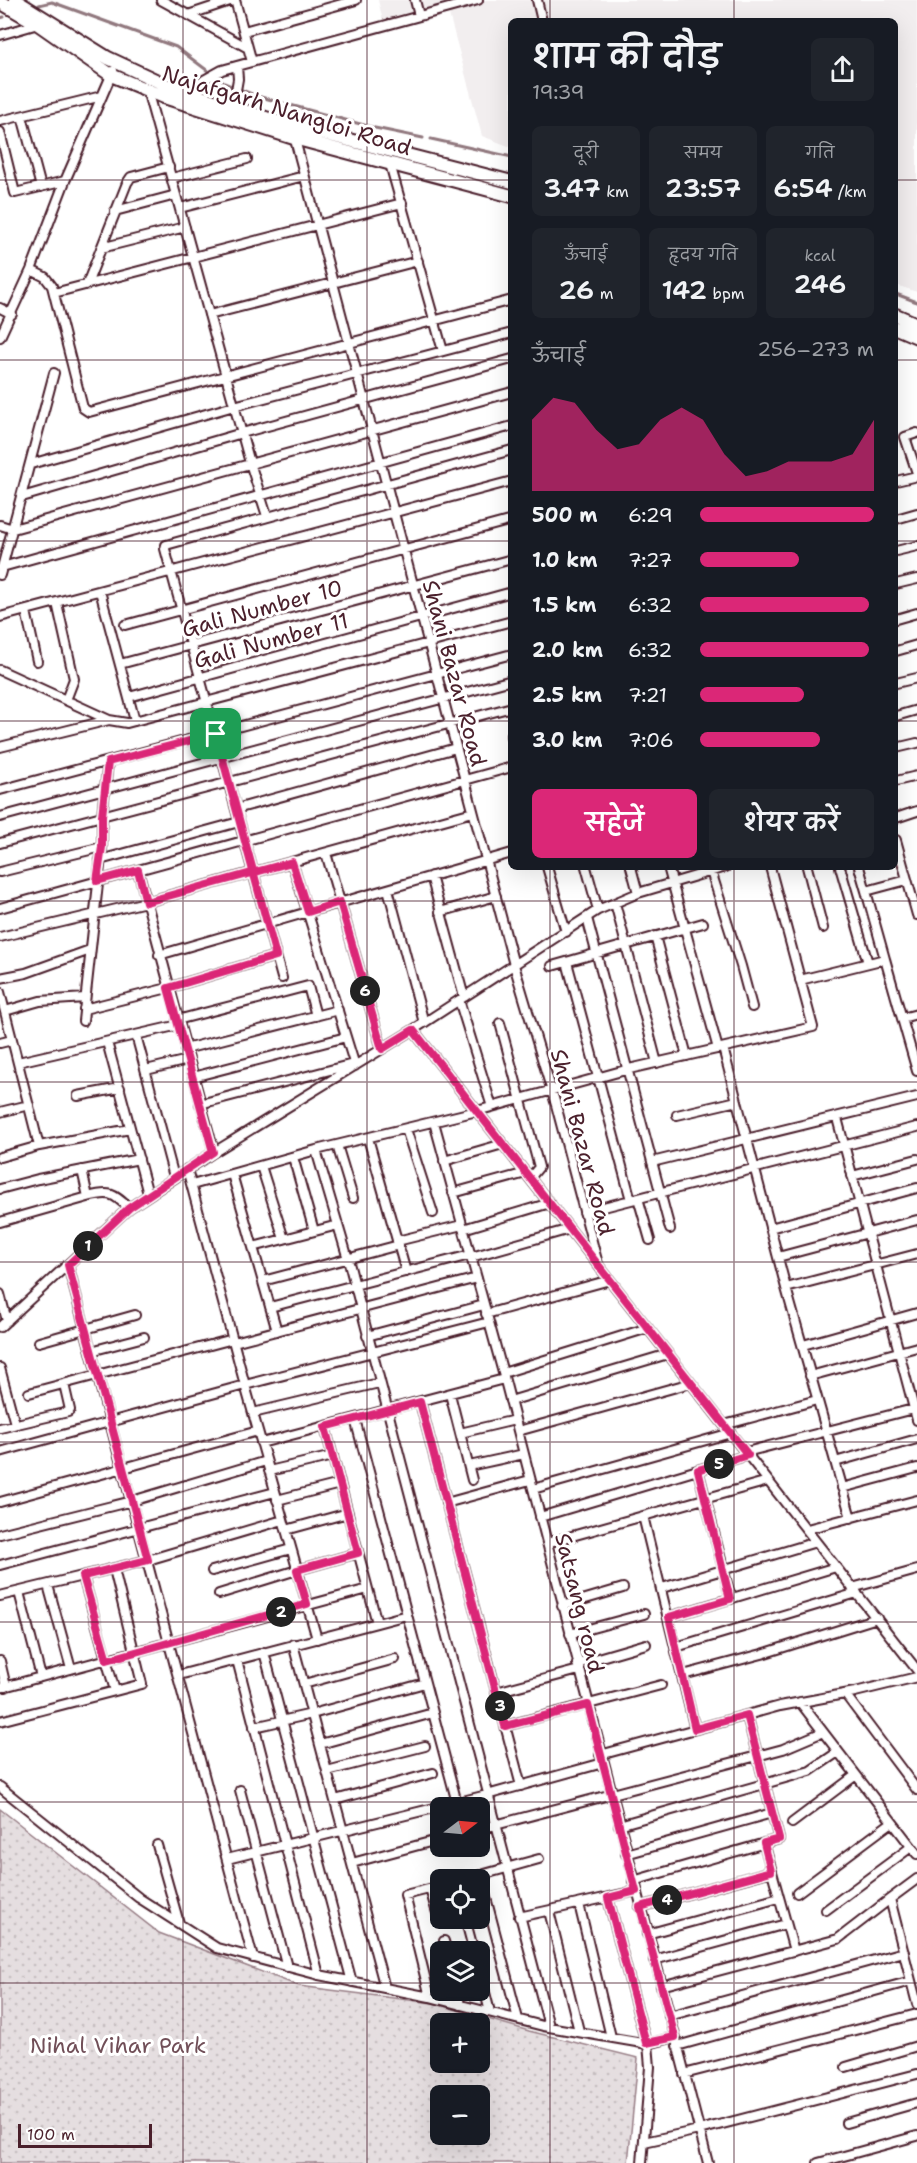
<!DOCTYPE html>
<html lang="hi">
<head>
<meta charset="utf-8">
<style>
	:root { --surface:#171b24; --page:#20242c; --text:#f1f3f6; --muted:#9ea1a6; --accent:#db2777 }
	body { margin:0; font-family:"Shantell Sans","Playpen Sans Deva",sans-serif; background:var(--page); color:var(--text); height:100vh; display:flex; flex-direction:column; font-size:22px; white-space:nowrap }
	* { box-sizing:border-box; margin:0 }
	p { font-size:20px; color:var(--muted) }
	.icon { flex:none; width:33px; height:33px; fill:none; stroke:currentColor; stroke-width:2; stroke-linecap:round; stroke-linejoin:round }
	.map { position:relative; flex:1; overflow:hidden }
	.sheet { position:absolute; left:508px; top:18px; width:390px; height:852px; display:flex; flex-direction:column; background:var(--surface); border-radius:9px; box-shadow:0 6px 24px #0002 }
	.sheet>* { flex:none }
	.needle { width:39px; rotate:74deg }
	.tools { position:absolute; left:430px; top:1797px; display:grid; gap:12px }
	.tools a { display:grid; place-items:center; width:60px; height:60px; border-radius:9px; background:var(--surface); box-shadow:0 6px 24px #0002; font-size:30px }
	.scale { position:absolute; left:18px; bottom:15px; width:134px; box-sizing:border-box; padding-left:6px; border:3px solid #4a1f2b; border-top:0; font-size:16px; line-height:21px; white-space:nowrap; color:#4a1f2b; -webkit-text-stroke:4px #fff; paint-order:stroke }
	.pin { position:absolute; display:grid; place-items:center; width:51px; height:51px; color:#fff; margin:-26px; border-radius:12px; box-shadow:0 3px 9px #0006 }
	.km { position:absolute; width:30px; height:30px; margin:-15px; border-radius:50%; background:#222; color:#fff; font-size:16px; line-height:30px; text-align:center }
	.round { display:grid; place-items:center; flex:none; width:63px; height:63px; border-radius:9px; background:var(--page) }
	.headline { display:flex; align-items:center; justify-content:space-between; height:102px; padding:0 24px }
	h1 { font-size:33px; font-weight:600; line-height:45px }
	.metrics { display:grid; grid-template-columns:repeat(3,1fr); gap:9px; height:102px; padding:6px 24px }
	.metrics div { display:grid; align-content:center; border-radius:9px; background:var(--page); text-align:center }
	.metrics b { font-size:26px; font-weight:600 }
	.metrics small { font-size:16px; font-weight:400 }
	.metrics p { font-size:16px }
	.chart { height:168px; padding:12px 24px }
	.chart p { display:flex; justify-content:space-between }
	.chart svg { width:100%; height:108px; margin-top:6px; fill:var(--accent); opacity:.7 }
	.button { display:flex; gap:12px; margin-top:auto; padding:12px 24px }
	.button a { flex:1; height:69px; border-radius:9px; background:var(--accent); color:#fff; font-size:24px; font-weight:600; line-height:69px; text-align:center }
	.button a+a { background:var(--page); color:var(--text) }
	ul { padding:0 24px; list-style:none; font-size:20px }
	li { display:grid; grid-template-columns:96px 72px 1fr; align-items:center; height:45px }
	li i { height:15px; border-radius:8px; background:var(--accent) }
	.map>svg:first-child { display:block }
</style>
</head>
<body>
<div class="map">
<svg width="917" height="2163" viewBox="0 0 917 2163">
	<defs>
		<pattern id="grass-dots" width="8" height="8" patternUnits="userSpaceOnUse" patternTransform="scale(1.5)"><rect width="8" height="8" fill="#e5dee0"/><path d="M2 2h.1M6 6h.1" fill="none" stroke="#c6bec0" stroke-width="1.8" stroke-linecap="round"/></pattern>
	</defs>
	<rect width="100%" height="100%" fill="#fff"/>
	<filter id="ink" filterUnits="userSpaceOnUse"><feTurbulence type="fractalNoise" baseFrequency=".0167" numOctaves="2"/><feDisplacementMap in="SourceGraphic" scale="12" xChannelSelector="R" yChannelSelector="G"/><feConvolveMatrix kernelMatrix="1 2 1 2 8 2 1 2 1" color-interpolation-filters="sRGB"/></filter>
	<g filter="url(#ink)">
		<path fill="#f2eeef" d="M378,0H917V292L896,285V21H512L511,147L482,136L446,3L383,21Z"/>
		<path fill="url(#grass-dots)" stroke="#987e86" stroke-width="1.5" fill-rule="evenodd" d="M0,1809L159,1933L299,1986L433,2003L529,2031L638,2058L628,2163H0ZM441,2024H480V2062H441ZM441,2096H480V2134H441Z"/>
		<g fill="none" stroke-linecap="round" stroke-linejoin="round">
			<path stroke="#91787e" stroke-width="3" d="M39,5L52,2L176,47L224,83L257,96L375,128L423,138
				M0,18L4,17
				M431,139L512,157
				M896,294L917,302"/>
			<defs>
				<path id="minor" d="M161,0L248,48
					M235,0L252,62
					M415,0L419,16
					M537,0L542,21
					M188,15L233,0
					M244,31L356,0
					M0,35L38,24
					M147,90L250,463L267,516
					M192,94L204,80L222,70L478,0
					M233,107L238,79L237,66
					M22,116L41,187
					M0,121L102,96
					M0,132L15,193L65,181
					M294,136L514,965L556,1105L598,1264
					M390,164L443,351
					M172,178L247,159
					M180,208L304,176
					M115,211L176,195
					M101,248L185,227
					M31,270L45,277L52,286L83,408L89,412L512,300
					M87,284L127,183L131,177L169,167
					M54,293L402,203
					M0,308L12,314
					M209,315L418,261
					M0,337L31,270L65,181L113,71
					M917,433L905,437L917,473
					M31,464L234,406L512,333
					M896,481L917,476
					M22,497L242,433L512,359
					M896,519L917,513
					M0,525L13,529L512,392
					M896,551L917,546
					M2,567L512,426
					M0,575L54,373
					M896,584L917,579
					M100,591L135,721
					M57,603L74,679L66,700
					M26,611L37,661
					M0,617L512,481
					M896,619L917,613
					M125,625L512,520
					M896,651L917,645
					M120,664L512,559
					M0,670L109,720L127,723L512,621
					M896,683L917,678
					M129,697L512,592
					M896,716L917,710
					M511,736L512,739
					M0,747L109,720
					M896,748L917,743
					M896,781L917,776
					M0,790L512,654
					M236,809L456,748
					M0,817L512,680
					M896,818L917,811
					M896,840L917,915
					M0,843L512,707
					M326,853L382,1049
					M100,860L239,822
					M292,862L355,1066
					M547,867L566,932
					M586,867L598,910
					M631,867L638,893
					M668,867L718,1049
					M807,867L823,928
					M840,867L868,963
					M859,867L866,891
					M710,868L741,966L752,1007
					M138,870L214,1152
					M0,872L102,847
					M431,876L464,997
					M388,889L424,1023
					M615,903L657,1063
					M0,908L512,767
					M440,912L496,896
					M587,918L670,1229
					M655,936L687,1056
					M0,937L146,902L473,812
					M159,955L512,853
					M885,959L866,891L907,880
					M567,962L631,1200
					M552,966L703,923
					M0,978L26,973L90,950
					M282,978L165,549L166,545L512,450
					M800,980L885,959L917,1071
					M0,992L39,1146
					M459,1000L492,1107
					M84,1009L168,988L276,956
					M5,1011L40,1001L85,998
					M902,1018L917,1014
					M177,1020L308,986L316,1016
					M83,1021L102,847V816L108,762
					M500,1023L539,1167L530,1178
					M413,1030L917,1670
					M136,1035L174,1177
					M107,1042L148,1194
					M0,1043L12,1040
					M723,1048L786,1288L851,1518
					M185,1049L338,1010
					M18,1062L179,1025
					M146,1070L188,1060
					M193,1077L346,1037
					M78,1096L120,1088
					M200,1104L353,1064
					M0,1112L29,1105
					M677,1115L737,1101
					M837,1118L917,1420
					M434,1122L503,1373L708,2163
					M406,1129L433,1213
					M368,1138L406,1272
					M337,1145L353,1198
					M316,1150L348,1259L549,2026
					M0,1157L39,1146L130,1129
					M293,1157L314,1231
					M444,1161L503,1144
					M652,1162L917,1097
					M261,1166L284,1239
					M187,1169L245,1385L317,1639
					M232,1174L277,1331
					M852,1176L917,1159
					M192,1185L316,1150L477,1111L629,1069L813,1027L770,867
					M0,1189L38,1179L139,1159
					M453,1193L526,1173
					M88,1197C110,1191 113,1193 129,1208
					M638,1198L650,1240
					M584,1212L917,1127
					M0,1222L88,1197L82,1170
					M770,1228L917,1188
					M463,1229L550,1203
					M397,1241L462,1225
					M253,1247L338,1225
					M471,1257L570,1229
					M778,1257L917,1220
					M68,1265L253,1958
					M263,1281L399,1245
					M786,1288L917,1254
					M0,1294L7,1321
					M270,1307L470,1255
					M486,1314L610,1280
					M0,1327L129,1208L211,1154L413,1030L598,910L638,893L726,867
					M367,1336L484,1305
					M39,1342L135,1315
					M234,1342L477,1278
					M803,1345L917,1313
					M91,1351L144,1337
					M0,1368L15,1424
					M503,1373L648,1328
					M810,1376L917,1347
					M29,1393L233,1339
					M450,1394L472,1480
					M510,1401L668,1354
					M420,1402L521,1786
					M253,1413L379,1383
					M355,1419L457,1803
					M724,1425L817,1400
					M0,1428L68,1412L70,1410L64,1384
					M518,1431L691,1383
					M460,1433L515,1420
					M261,1443L504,1379
					M0,1452L245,1385L489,1322
					M746,1452L917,1408
					M835,1462L917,1439
					M469,1466L524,1454
					M698,1470L731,1599
					M269,1471L333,1456
					M842,1488L917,1468
					M533,1489L731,1433
					M277,1500L340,1484
					M0,1502L258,1431
					M446,1503L530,1480
					M643,1516L695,1729
					M540,1517L748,1455
					M807,1529L917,1500
					M286,1530L348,1513
					M0,1534L132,1501L266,1461
					M547,1543L768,1481
					M0,1565L275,1492
					M212,1571L291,1549
					M83,1576L115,1691
					M48,1585L71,1669
					M662,1588L816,1542
					M852,1588L917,1570
					M19,1592L41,1677
					M219,1594L297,1570L358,1553
					M0,1596L148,1560L283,1520
					M562,1606L623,1588
					M669,1617L836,1567
					M377,1623L407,1615
					M570,1634L644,1614
					M293,1644L385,1988
					M676,1647L857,1593
					M264,1652L352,1982
					M237,1660L319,1975
					M0,1661L6,1687
					M577,1664L646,1644
					M179,1675L377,1623L325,1427
					M683,1675L762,1654L877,1618
					M304,1684L395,1659
					M0,1688L368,1589
					M496,1692L579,1670
					M845,1694L917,1790
					M800,1702L917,1854
					M0,1721L142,1684L114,1569
					M505,1726L661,1685
					M254,1727L312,1714L425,1683
					M320,1744L433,1713
					M600,1755L780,1706L855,1692L917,1677
					M327,1771L425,1746
					M0,1787L139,1898L217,1948L319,1975L430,1997L543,2026L648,2044L650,2067L642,2163
					M240,1790L287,1967
					M335,1800L433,1773
					M792,1823L856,1775
					M619,1825L810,1771L838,1752
					M480,1829L757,1756L783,1749L823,1732
					M764,1843L794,1951
					M157,1845L179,1923
					M626,1854L772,1813
					M227,1859L487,1795L603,1763
					M352,1863L441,1839
					M480,1875L518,2019
					M917,1879L890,1899L917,2004
					M463,1880L539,1859
					M633,1881L779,1839L747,1715
					M430,1889L439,1920
					M797,1893L892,1822
					M608,1898L646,2043
					M579,1904L611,2037
					M640,1907L772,1871
					M826,1910L911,1847
					M549,1911L579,2031
					M519,1917L636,1891
					M465,1918L474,1952
					M647,1934L779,1898
					M444,1941L447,1952
					M654,1960L786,1924
					M480,1973L490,2012
					M661,1986L838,1939L890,1899
					M457,1990L460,2005
					M430,1997L405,1895L441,1886
					M669,2016L904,1952
					M648,2044L675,2037
					M677,2046L911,1981
					M846,2067L917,2046
					M684,2074L917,2014
					M846,2123L917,2103
					M644,2142L699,2130L917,2074
					M818,2163L917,2136"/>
				<path id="primary" d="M15,0L108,58L168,86L275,121L512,182
					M0,2L38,24L111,75L164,97L294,138L512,196
					M896,315L917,324
					M896,328L917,337"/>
			</defs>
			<use href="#minor" stroke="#4a1f2b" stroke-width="12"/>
			<use href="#primary" stroke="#4a1f2b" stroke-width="16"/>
			<use href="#minor" stroke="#fff" stroke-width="8"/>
			<use href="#primary" stroke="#fff" stroke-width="12"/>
		</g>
	</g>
	<g fill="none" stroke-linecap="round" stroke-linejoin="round" filter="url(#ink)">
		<defs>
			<path id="route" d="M216,734C236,808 256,882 276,956L168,988L213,1152L129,1208L68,1265L148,1560L83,1576L107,1660L307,1604L297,1570L358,1553L325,1427L420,1402L505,1726L588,1705L636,1891L608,1898L646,2043L675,2037L640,1907L771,1871L764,1843L779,1839L747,1715L695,1729L669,1617L730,1599L698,1470L748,1455L413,1030L382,1049L340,902L308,912L292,862L146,902L138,870L97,881L102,847V816L108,762L216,734"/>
		</defs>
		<use href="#route" stroke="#fff" stroke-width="12"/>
		<use href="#route" stroke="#db2777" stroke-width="8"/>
	</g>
	<path fill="none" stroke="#4a1f2b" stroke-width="1.5" stroke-opacity="0.55" d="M183,0V2163M367,0V2163M550,0V21M734,0V21M0,180H512M896,180H917M0,360H512M896,360H917M0,541H512M896,541H917M0,721H512M896,721H917M550,867V2163M734,867V2163M0,901H917M0,1082H917M0,1262H917M0,1442H917M0,1622H917M0,1802H917M0,1983H441M480,1983H917"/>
	<g text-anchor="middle" stroke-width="6" stroke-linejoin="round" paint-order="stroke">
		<g font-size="22" fill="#4a1f2b" stroke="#fff">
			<text transform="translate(287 110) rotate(17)" y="8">Najafgarh Nangloi Road</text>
			<text transform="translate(262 608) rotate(-15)" y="8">Gali Number 10</text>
			<text transform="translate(271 640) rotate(-15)" y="8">Gali Number 11</text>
			<text transform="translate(455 673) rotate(75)" y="8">Shani Bazar Road</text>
			<text transform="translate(583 1142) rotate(75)" y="8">Shani Bazar Road</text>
			<text transform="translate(580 1603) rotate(76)" y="8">Satsang road</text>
		</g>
		<g font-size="22" fill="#714f58" stroke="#fff">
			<text x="118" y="2053">Nihal Vihar Park</text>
		</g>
	</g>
</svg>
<div class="tools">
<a><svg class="needle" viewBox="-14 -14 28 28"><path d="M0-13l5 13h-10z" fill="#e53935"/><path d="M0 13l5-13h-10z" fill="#9ea1a6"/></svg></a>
<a><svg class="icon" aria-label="locate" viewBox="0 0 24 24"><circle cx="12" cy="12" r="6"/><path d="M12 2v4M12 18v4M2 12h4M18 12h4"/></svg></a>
<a><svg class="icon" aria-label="layers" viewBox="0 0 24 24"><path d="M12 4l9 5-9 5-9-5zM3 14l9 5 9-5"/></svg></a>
<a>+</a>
<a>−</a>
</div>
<div class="scale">100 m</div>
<div class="pin" style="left:216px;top:734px;background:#1e9e55"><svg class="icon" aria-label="arrive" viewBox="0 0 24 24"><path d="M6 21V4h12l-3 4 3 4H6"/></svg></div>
<b class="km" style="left:88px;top:1246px">1</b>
<b class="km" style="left:281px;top:1612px">2</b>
<b class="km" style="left:500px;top:1706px">3</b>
<b class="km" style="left:667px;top:1900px">4</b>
<b class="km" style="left:719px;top:1464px">5</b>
<b class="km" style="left:365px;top:991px">6</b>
<section class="sheet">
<div class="headline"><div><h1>शाम की दौड़</h1><p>19:39</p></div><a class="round"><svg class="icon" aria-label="share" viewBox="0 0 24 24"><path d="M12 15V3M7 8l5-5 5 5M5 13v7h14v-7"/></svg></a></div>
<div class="metrics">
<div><p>दूरी</p><b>3.47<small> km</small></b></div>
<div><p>समय</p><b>23:57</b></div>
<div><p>गति</p><b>6:54<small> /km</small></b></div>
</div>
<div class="metrics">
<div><p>ऊँचाई</p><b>26<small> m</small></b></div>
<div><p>हृदय गति</p><b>142<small> bpm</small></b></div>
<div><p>kcal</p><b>246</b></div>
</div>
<div class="chart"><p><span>ऊँचाई</span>256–273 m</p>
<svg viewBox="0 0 160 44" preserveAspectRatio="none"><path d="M0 44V15L10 6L20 8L30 19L40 27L50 25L60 15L70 10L80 15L90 29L100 38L110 36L120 32L130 32L140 32L150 29L160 15V44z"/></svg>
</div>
<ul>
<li><b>500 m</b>6:29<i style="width:100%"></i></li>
<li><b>1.0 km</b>7:27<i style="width:57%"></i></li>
<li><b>1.5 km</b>6:32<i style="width:97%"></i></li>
<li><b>2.0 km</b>6:32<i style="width:97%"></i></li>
<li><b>2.5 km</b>7:21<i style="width:60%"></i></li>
<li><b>3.0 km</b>7:06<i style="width:69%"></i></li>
</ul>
<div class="button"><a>सहेजें</a><a>शेयर करें</a></div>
</section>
</div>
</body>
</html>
